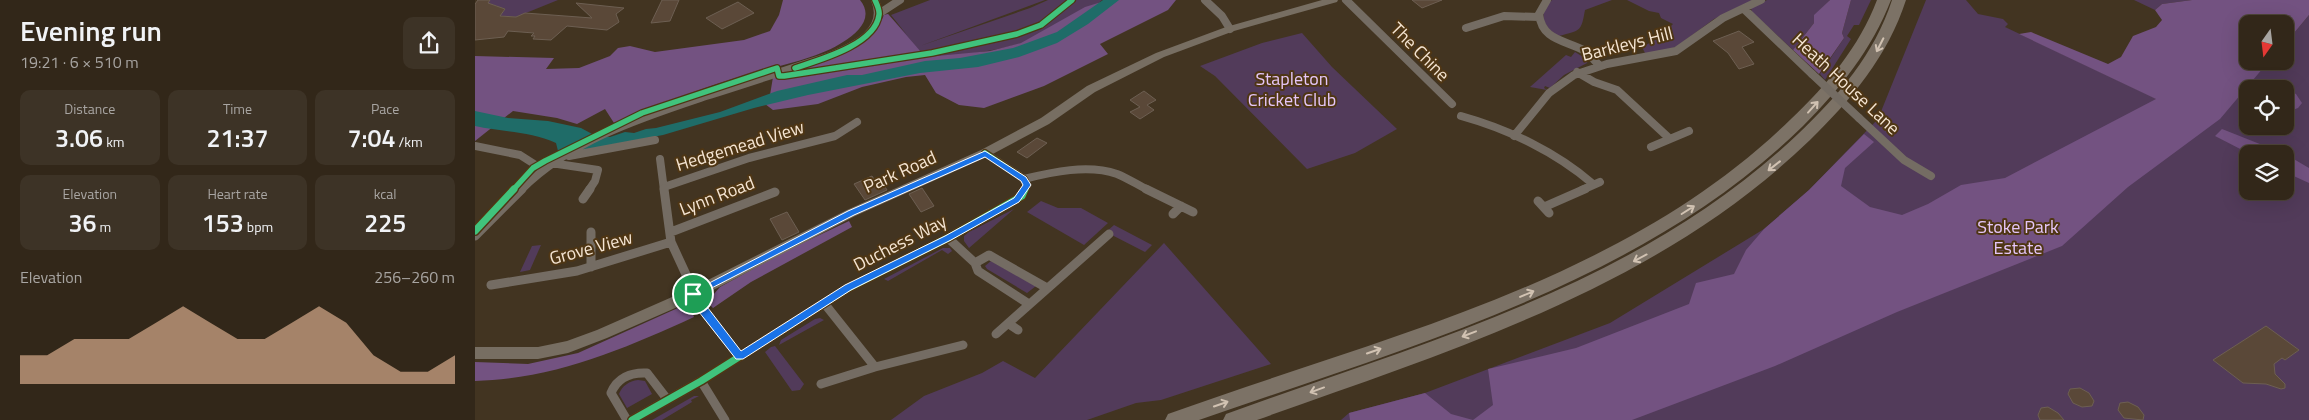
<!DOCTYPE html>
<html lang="en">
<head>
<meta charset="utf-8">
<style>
	:root { --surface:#322719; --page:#3d3326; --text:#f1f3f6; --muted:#a8a5a2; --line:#4d4438; --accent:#d6ab8b }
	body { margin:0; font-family:"Titillium Web",sans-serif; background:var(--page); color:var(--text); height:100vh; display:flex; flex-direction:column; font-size:19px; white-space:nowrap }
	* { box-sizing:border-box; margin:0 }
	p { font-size:16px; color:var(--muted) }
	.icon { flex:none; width:28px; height:28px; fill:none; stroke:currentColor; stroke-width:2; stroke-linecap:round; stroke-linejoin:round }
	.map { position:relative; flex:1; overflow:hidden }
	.panel { display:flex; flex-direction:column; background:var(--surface); width:475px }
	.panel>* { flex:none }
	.needle { width:32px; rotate:194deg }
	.buttons { position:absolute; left:1764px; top:15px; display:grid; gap:10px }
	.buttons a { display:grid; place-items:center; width:55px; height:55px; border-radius:10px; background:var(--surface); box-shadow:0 5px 20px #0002,0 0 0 1px var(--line); font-size:25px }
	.pin { position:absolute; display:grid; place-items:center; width:42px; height:42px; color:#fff; margin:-21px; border:2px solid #fff; border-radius:50%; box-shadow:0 1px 5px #0007 }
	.round { display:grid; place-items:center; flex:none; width:52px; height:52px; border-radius:10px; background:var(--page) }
	.summary { display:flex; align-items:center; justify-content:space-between; height:85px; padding:0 20px }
	h1 { font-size:28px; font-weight:600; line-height:38px }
	.stats { display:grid; grid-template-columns:repeat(3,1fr); gap:8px; height:85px; padding:5px 20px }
	.stats div { display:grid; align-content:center; border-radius:10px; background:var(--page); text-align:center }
	.stats b { font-size:25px; font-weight:600 }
	.stats small { font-size:14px; font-weight:400 }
	.stats p { font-size:14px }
	.chart { height:140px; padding:10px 20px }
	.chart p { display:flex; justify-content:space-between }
	.chart svg { width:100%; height:90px; margin-top:5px; fill:var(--accent); opacity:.7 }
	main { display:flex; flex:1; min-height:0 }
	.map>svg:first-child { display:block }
</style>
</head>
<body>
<main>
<section class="panel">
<div class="summary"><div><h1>Evening run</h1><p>19:21 · 6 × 510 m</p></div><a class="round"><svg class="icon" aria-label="share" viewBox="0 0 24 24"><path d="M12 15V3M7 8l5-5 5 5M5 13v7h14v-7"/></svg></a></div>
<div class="stats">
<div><p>Distance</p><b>3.06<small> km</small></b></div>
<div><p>Time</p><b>21:37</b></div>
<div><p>Pace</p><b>7:04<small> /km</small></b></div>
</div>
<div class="stats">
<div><p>Elevation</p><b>36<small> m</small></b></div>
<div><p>Heart rate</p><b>153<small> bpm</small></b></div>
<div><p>kcal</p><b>225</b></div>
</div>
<div class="chart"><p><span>Elevation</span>256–260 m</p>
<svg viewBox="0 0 160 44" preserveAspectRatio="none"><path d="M0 44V30L10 30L20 22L30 22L40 22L50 14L60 6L70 14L80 22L90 22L100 14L110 6L120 14L130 30L140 38L150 38L160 30V44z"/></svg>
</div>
</section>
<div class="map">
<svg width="1834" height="420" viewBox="0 0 1834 420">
	<rect width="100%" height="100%" fill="#423421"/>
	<path fill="#523b5a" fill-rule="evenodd" d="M15,0H83L41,17L17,15L28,12L30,8L21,9L22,6L13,3Z
		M455,0H570L445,46L555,8L573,0H627C574,49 503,53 434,61C389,66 343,72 298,77C334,67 394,53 409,15L413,14L432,35L416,15Z
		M1077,0H1137L1110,10C1106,32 1106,30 1084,36C1068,28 1062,13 1077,0Z
		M1152,0H1278L1239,19L1201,47L1171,55L1167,47L1184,38L1198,24L1186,18L1184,13L1174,11Z
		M1292,0H1355L1342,13L1339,23L1318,50L1277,12L1276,8Z
		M1376,0H1396L1384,25H1379L1372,36L1376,39L1350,80L1345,74L1369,38L1367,33Z
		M1451,0H1491L1503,14L1528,19L1533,24L1530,27L1682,99L1776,81L1794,61H1810V44L1834,15V420H866L874,413L950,393L1135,323L1289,229L1334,190L1403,119ZM1772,89H1810V126H1772ZM1772,154H1810V191H1772Z
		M1659,0H1717L1687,4L1680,10Z
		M827,33L857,67L922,129L880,153L832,169L740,76L725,66L787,43Z
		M1100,52L1113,60L1112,63L1089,75L1075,88L1070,86L1069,88L1072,90L1055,87L1091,55L1096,57Z
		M566,201L583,208H606L633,223L609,245L552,212Z
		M539,209L494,248L489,241V236L494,232Z
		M639,225L677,245L670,252L631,232Z
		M689,243L796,364L686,400L661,403L612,420H416L449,396L507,373L528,361L560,378Z
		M66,245L55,270L45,272L57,246Z
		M468,248H475L477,251L473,254L467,250L413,281L409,279Z
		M516,261L561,286L552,293L512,269L510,266Z
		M345,318L349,320L304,345L306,340L340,319Z
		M300,346L329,384L325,390L317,391L290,352L296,347Z
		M163,380L170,381L177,394L152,408L144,394C147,386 154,381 163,380Z
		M219,396H224L216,400L217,402L187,420H177Z"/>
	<path fill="#735281" d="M308,0H385C399,17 384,32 368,42C341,60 296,67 264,77C222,90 180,106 139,123L130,109L102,124L82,118L38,111L0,141V56L79,58L71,69L104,68L135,56L143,48L155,46L180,52L269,40L295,31L304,15Z
		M633,0H701L693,10L625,44L633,54L569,86L509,108L484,105L461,93L450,75L431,77L387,87L343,104L298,110L290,104L295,95L298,77C334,67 394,53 409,15L413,14L446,52L428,55L430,59L515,51L546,43L610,7Z
		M1355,0H1376L1367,33L1369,38L1344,74L1318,50L1339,23V15Z
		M1717,0H1834V15L1810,44V24H1772V61H1794L1745,119L1653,187L1587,246L1422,312L1300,366L1157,420H998L1018,405L1013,369L1101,348L1214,304L1221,283L1259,274L1271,250L1289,229L1334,190L1389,134L1399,142L1370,168L1366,186L1395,207L1427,215L1453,204L1486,185L1530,178L1681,99L1544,34L1556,32L1633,64L1646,57L1658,36L1681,27L1687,20L1680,10L1687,4Z
		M1810,89L1821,94L1827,103L1823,108L1810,113Z
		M1747,129L1810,154L1834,168V183L1810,172V154H1775L1740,136Z
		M374,221L377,227L276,282L238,308L232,302L245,287L315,249Z
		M205,307L216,310L219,317C149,349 79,379 0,381V362L53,364L103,353Z
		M950,393L976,414L998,420H875L874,413Z"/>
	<path fill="#1f6c68" d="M628,0H644L613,24L582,43L544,57L503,67L445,73L333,95L279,108L188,135L88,154L83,151L81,143C55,131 26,132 0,126V111L33,118L73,121L106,128L119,135L135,137L150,132L159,133L171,129L181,128L245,112L302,91L372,75H387L450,61L485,58L538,48L582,32Z"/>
	<path fill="#5a4838" stroke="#6d5f52" d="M3,0H15L13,3L30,9L25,16L41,17L50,13L117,18L101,3L149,8L141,14L144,22L132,30L92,26L76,40L58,39L60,36H56L59,33L33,31L29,37L0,40V4Z
		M187,0H204L195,21L176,23Z
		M937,0H967L947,8Z
		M263,2L279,13L247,29L231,18Z
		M1264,31L1279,42L1267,47L1279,64L1264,69L1253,53L1238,41Z
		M669,91L681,100L672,105L679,110L665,119L655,112L665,107L655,100Z
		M562,138L572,143L552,158L542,152Z
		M397,176L402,184L407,182L412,190L390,200L379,184Z
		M447,188L459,206L446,212L434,194Z
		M312,212L324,232L307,240L295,219Z
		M1791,326L1824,350L1810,360L1807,358L1799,364L1800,374L1810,384V388L1806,389L1791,384L1768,383L1738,360Z
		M1605,388L1614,393L1619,401L1617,406L1607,407L1598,403L1593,394L1595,389Z
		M1653,402L1663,407L1669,415L1668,420L1649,418L1643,410L1645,403Z
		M1573,407L1583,413L1589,420H1565L1563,415L1566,408Z"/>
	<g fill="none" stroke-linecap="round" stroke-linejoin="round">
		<path stroke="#746c63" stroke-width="8" d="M730,0L747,16L755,29
			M871,0L977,104
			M1072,0L1064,14C1067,41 1091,40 1110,51C1115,55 1119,60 1124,65
			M1269,9L1337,74
			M405,13L425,0
			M991,28L1029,16L1064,17
			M1102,72L1119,82L1142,90L1195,139
			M986,116C1033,129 1081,152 1118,184
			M1384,118L1429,160L1456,176
			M1039,136L1074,93L1099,75L1132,64L1201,51L1248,18L1286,0
			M0,146L45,155L67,169
			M1176,147L1214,131
			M510,153L549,179L552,185L550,190
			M94,156L180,140
			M185,159L189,190
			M76,163L123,170L120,181L114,190
			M549,179C577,172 613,164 642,174C652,178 663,185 673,190
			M189,187L274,158L360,136L382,122
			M46,190C96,140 165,118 231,96C273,83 314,69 355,56C379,46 413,31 400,0
			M1107,190L1125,182"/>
		<path stroke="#746c63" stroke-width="9" d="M189,189L196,242L227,309L264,356
			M671,189L718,212
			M108,199L115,189
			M1063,201L1074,213
			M1069,207L1110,189
			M698,214L706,206
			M116,232V267
			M196,232L300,192
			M0,236L47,189
			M473,238L500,263L503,271L554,304
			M500,263L514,255L572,288
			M16,285L102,271L196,242
			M349,303L400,367
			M534,324L543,330
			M521,334L634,234
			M226,381L250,420
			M346,384L400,367L488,345
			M152,420L136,393C142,378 156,372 172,373L192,399
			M157,420L226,381L373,288L473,238L547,196L550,189"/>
		<path fill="#776e62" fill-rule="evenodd" d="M847,0H863L862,2L759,31L689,57L620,92L574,124L514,156L380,216L223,298L132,338L93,353L63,359H0V347H63L92,341L122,330L213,290L372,210L506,150L566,118L612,86L681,53L751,27Z"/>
		<path fill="#7c7266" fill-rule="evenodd" d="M1402,0H1416C1397,49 1365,89 1328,126C1169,283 930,348 724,420H690L693,414C908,336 1148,283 1316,119C1353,84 1384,47 1402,0Z
			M1417,0H1431C1413,56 1376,100 1335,140C1182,288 977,350 782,420H748L751,414C952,341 1164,285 1323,134C1364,95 1399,55 1417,0Z"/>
		<path stroke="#746c63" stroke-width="8" d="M1337,74L1384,118"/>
		<defs>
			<path id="cycleway-far1" d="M320,68C344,60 400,45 404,15C405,10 402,5 400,0
				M510,153L549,179L552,185L550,190
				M38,190L58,168L70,161L167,113L302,68L304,76H309L457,53L542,34L566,25L597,0"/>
			<path id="cycleway" d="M0,231L39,189
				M157,420L226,381L373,288L473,238L547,196L550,189"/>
		</defs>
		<use href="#cycleway-far1" stroke="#4f3614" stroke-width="8"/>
		<use href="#cycleway" stroke="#4f3614" stroke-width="10"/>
		<use href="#cycleway-far1" stroke="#40c37c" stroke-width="5.5"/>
		<use href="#cycleway" stroke="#40c37c" stroke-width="7"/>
	</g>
	<defs><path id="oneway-shaft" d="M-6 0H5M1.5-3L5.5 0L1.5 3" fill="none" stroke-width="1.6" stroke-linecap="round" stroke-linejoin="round" transform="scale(1.25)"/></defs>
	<g stroke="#d1c2b2">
		<use href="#oneway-shaft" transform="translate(1405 45) rotate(117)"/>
		<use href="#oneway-shaft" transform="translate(1338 107) rotate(-48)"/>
		<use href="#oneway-shaft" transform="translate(1299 166) rotate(142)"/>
		<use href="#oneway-shaft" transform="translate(1213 210) rotate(-32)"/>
		<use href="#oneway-shaft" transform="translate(1165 258) rotate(152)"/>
		<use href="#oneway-shaft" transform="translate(1052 294) rotate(-23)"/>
		<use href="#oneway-shaft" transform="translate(994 334) rotate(159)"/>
		<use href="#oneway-shaft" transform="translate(899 351) rotate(-19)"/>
		<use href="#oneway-shaft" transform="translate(842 390) rotate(160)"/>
		<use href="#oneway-shaft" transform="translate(746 404) rotate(-19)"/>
	</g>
	<path fill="#1a73e8" stroke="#fff" fill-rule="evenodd" d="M510,151L551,177L556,185L544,202L476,240L376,290L268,359H261L224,312L213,294L373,211ZM510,157L546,181L548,185L539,198L470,236L370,285L266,351L223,295L379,215Z"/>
	<g text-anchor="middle" stroke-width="4" stroke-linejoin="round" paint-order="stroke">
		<g font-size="18" fill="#f5e5d3" stroke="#4f3614">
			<text transform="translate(1152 44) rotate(-14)" y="6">Barkleys Hill</text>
			<text transform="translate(945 52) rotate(45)" y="6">The Chine</text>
			<text transform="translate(1371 84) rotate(43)" y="6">Heath House Lane</text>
			<text transform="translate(265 146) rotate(-17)" y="6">Hedgemead View</text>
			<text transform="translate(425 172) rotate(-24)" y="6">Park Road</text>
			<text transform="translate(242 196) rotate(-21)" y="6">Lynn Road</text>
			<text transform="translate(425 243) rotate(-27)" y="6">Duchess Way</text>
			<text transform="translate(116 248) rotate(-15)" y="6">Grove View</text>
		</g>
		<g font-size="18" fill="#e5c6f9" stroke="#4f3614">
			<text x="817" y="85">Stapleton<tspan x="817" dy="21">Cricket Club</tspan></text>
			<text x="1543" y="233">Stoke Park<tspan x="1543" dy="21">Estate</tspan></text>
		</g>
	</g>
</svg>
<div class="buttons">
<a><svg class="needle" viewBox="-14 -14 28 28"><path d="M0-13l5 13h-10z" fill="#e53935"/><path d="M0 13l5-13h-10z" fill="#a8a5a2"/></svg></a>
<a><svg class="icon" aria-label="locate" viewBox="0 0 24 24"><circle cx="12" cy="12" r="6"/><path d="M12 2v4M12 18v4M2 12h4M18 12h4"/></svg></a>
<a><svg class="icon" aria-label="layers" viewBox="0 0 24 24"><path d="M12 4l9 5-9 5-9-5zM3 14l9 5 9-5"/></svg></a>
</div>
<div class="pin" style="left:218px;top:294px;background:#1e9e55"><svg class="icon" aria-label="arrive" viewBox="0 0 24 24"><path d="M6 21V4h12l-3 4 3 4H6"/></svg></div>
</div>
</main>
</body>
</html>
